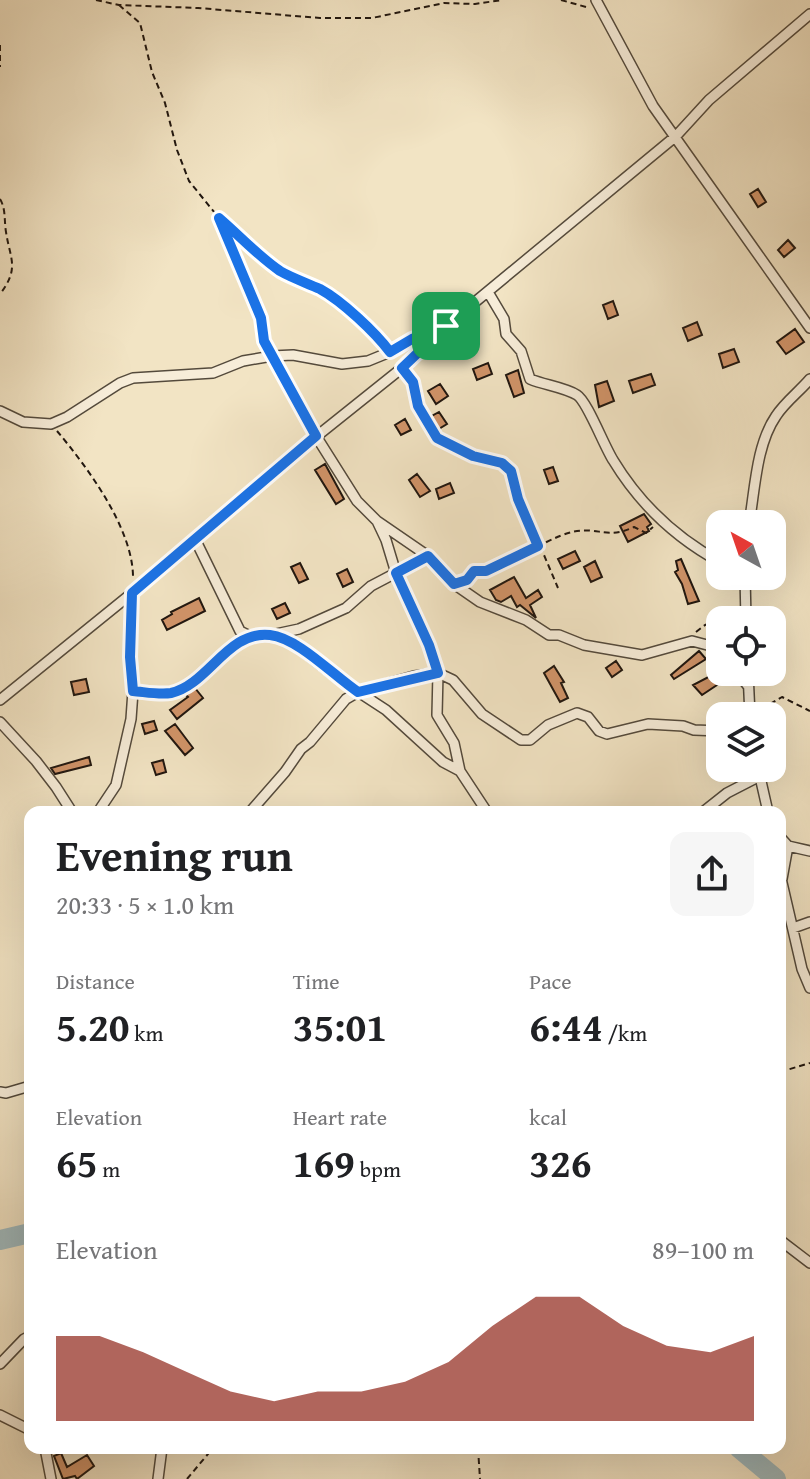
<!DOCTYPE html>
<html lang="en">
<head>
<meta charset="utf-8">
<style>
	:root { --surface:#fff; --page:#f6f6f6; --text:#202124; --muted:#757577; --accent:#8f2418 }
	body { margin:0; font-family:"Gentium Book Plus",serif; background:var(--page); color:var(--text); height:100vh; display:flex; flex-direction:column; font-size:30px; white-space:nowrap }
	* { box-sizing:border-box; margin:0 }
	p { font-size:26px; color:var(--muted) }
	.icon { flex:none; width:44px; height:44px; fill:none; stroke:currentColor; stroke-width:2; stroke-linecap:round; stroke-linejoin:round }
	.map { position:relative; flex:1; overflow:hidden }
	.drawer { position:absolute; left:24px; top:806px; width:762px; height:648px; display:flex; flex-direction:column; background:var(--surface); border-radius:16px; box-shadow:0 8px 32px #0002 }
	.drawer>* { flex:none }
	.needle { width:52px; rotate:320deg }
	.controls { position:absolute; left:706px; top:510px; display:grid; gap:16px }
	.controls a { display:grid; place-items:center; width:80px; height:80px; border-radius:16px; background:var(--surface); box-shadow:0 8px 32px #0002; font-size:40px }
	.pin { position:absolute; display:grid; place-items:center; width:68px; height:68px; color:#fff; margin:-34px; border-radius:16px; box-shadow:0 4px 12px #0006 }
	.round { display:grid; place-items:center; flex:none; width:84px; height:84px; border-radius:16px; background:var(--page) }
	.head { display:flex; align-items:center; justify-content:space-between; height:136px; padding:0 32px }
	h1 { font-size:44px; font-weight:800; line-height:60px }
	.figures { display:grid; grid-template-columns:repeat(3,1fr); gap:12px; height:136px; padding:8px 32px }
	.figures div { display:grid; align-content:center }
	.figures b { font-size:40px; font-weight:800 }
	.figures small { font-size:22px; font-weight:400 }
	.figures p { font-size:22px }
	.chart { height:224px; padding:16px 32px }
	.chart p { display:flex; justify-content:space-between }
	.chart svg { width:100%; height:144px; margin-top:8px; fill:var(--accent); opacity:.7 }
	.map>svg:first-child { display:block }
</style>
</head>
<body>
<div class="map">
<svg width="810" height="1479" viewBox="0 0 810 1479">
	<rect width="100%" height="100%" fill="#f2e4c4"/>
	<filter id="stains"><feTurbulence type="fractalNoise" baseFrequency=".0025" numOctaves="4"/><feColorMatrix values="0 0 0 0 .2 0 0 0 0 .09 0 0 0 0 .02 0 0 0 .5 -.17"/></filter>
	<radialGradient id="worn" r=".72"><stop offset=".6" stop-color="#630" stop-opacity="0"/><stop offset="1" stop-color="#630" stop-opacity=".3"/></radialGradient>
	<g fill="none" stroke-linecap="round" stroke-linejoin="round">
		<path stroke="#a1bbbf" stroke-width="20" d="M0,1240L30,1233
			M739,1448L776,1479"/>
	</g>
	<path fill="#d19469" stroke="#20160f" stroke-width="2" d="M758,189L766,202L758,207L750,194Z
		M788,240L795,248L784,257L778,250Z
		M613,301L618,315L608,319L603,305Z
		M697,322L702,335L688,341L683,328Z
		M795,329L804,342L786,354L777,342Z
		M734,349L739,362L723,368L719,354Z
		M488,363L492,374L477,380L473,369Z
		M518,370L524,393L514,397L506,375Z
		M651,374L655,385L633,393L629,381Z
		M607,381L614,401L599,407L595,385Z
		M440,384L448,396L436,404L428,391Z
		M439,412L447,424L437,430L430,417Z
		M405,419L411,430L401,435L395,425Z
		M325,464L344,499L336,504L315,470Z
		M553,467L558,481L549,484L544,470Z
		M417,474L430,491L420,497L409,480Z
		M450,483L454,493L439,499L436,489Z
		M644,514L651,524L647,527L649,531L628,542L620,526Z
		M575,551L580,561L563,569L558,559Z
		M681,559L699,601L688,604L682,584L675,572L678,570L676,561Z
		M595,561L602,577L591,582L584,567Z
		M300,563L308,579L299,583L291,567Z
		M347,569L353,582L343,587L337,574Z
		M514,577L526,598L538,590L542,597L530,605L536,618L520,605L517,607L511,596L501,602L496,600L490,590Z
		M199,598L205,611L167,630L162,620L172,614L171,612Z
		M285,603L290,613L277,619L272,609Z
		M699,651L706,659L674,679L671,675Z
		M616,661L622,670L612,677L606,668Z
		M554,666L564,682L561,683L568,698L560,702L544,673Z
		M720,671V683L702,695L693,685Z
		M86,679L89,692L74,695L71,682Z
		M195,688L203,698L177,719L170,710L188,697L186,695Z
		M154,721L157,730L145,734L142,724Z
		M175,724L193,748L185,755L165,731Z
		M89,757L91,765L55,774L51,768Z
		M163,760L166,772L156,775L152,763Z
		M61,1453L67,1467L87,1455L94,1466L77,1479L75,1476L63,1479L54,1456Z"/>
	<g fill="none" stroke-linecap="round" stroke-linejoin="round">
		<defs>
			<path id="street" d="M596,0L653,106L810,328
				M488,292L504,319L506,334L521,351L530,379C544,385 564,387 577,395C587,401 604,446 613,460C639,503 676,538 720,562
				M0,411L23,422L51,424L67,417L120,383L133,378L213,373L243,361L272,356L293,355L342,364L368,361L390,352L412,339L443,327
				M316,436L357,501L377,521L428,556L454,584L480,602L526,620L549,635H559L584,645L642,655L692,641L711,646L720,654
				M377,521L386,540L399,583L429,645L438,673L437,715L454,743L460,771
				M749,524C755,490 756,445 776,416C785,402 799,392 810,379
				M195,539L240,631L252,637L271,635L294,644L340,680L386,710L443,762L460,771L487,812
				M745,576L746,620
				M271,635L299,629L346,608L371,586L428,556
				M737,672L748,686
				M748,672L750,716
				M0,700L163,568L292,456L402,368L446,326L676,136L709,100L810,14
				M0,722L36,761L56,787L72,812
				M758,768L768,812
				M98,812L116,785L131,719L133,691L130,657L132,593
				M250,812L285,772L301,749L310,742L346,699L358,692L414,676L438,673L453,680L482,714L521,740H530L548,725L577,713L588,717L599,731L607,734L648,724L683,726L694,730L720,731
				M703,812L727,793L760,776
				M780,837L788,846L810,851
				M780,874L802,969L810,988
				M782,879L788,846
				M793,928L810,922
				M0,1092L6,1093L30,1086
				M780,1240L810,1263
				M0,1364L24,1339L30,1336
				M0,1415L30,1430
				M45,1448L51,1479
				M158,1479L162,1448"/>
		</defs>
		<use href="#street" stroke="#544a3c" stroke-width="12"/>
		<path stroke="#20160f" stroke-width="2" stroke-dasharray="6 4" stroke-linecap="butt" d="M96,0L119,5L198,8L320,18H372L444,3L475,4L502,0
			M561,0L586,7
			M119,5L140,23L152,72L165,103L177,150L189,181L219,218L227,234L261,318L266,345
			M0,45V67
			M0,199C6,209 4,220 6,232C10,259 20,268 0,294
			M219,218C239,236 257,255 279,270C292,279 310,282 324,291C339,300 374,330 384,344
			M278,368L310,426
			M409,378L418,406L437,438L473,456L502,463L511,471L534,540L541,548L558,588
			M57,431C88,468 134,530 133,579
			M466,580L474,571C500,571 544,539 572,532C598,526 607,540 634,527L646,533L653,527
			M722,620L735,617
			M696,632L705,625L720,620
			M143,692L171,693L195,680L240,644
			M761,707H765L782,697L810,711
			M780,1072L810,1063
			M478,1448L480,1479
			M187,1479L213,1448"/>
		<use href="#street" stroke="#f7edd9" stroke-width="9"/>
	</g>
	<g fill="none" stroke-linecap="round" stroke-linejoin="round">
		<defs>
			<path id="route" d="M219,218C240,236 258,256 280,271C292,278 307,283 320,289C342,301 375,332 390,352L412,339L446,326L402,368L413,382L418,406L437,438L473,456L502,463L511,471L518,499L538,546L486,571H474L467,580L454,584L428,556L396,573L429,645L438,673L358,692C334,676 298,638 270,635C228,630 208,685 171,693C160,695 145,692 133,691L130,657L132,593L316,436L264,341L261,318Z"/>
		</defs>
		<use href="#route" stroke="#fff" stroke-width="16"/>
		<use href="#route" stroke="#1a73e8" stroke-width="10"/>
	</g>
	<rect width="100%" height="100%" filter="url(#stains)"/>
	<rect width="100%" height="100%" fill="url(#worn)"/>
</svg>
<div class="controls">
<a><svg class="needle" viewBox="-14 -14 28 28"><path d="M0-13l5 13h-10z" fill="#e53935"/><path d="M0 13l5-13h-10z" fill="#757577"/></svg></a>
<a><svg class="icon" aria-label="locate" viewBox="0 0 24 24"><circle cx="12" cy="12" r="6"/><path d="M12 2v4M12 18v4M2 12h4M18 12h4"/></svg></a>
<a><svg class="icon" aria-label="layers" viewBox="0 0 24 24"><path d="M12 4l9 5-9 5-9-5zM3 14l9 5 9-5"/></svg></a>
</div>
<div class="pin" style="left:446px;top:326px;background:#1e9e55"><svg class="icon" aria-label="arrive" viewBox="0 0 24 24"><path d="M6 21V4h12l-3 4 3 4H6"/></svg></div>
<section class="drawer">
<div class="head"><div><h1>Evening run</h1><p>20:33 · 5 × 1.0 km</p></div><a class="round"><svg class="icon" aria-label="share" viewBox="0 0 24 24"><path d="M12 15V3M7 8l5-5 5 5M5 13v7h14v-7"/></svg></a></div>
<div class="figures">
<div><p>Distance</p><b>5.20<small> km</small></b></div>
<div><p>Time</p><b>35:01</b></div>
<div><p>Pace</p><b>6:44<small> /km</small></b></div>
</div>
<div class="figures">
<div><p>Elevation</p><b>65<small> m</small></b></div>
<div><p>Heart rate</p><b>169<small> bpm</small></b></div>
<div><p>kcal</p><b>326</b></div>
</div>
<div class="chart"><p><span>Elevation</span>89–100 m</p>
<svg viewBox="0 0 160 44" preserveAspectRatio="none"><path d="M0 44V18L10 18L20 23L30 29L40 35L50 38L60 35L70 35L80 32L90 26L100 15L110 6L120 6L130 15L140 21L150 23L160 18V44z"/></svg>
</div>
</section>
</div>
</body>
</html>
